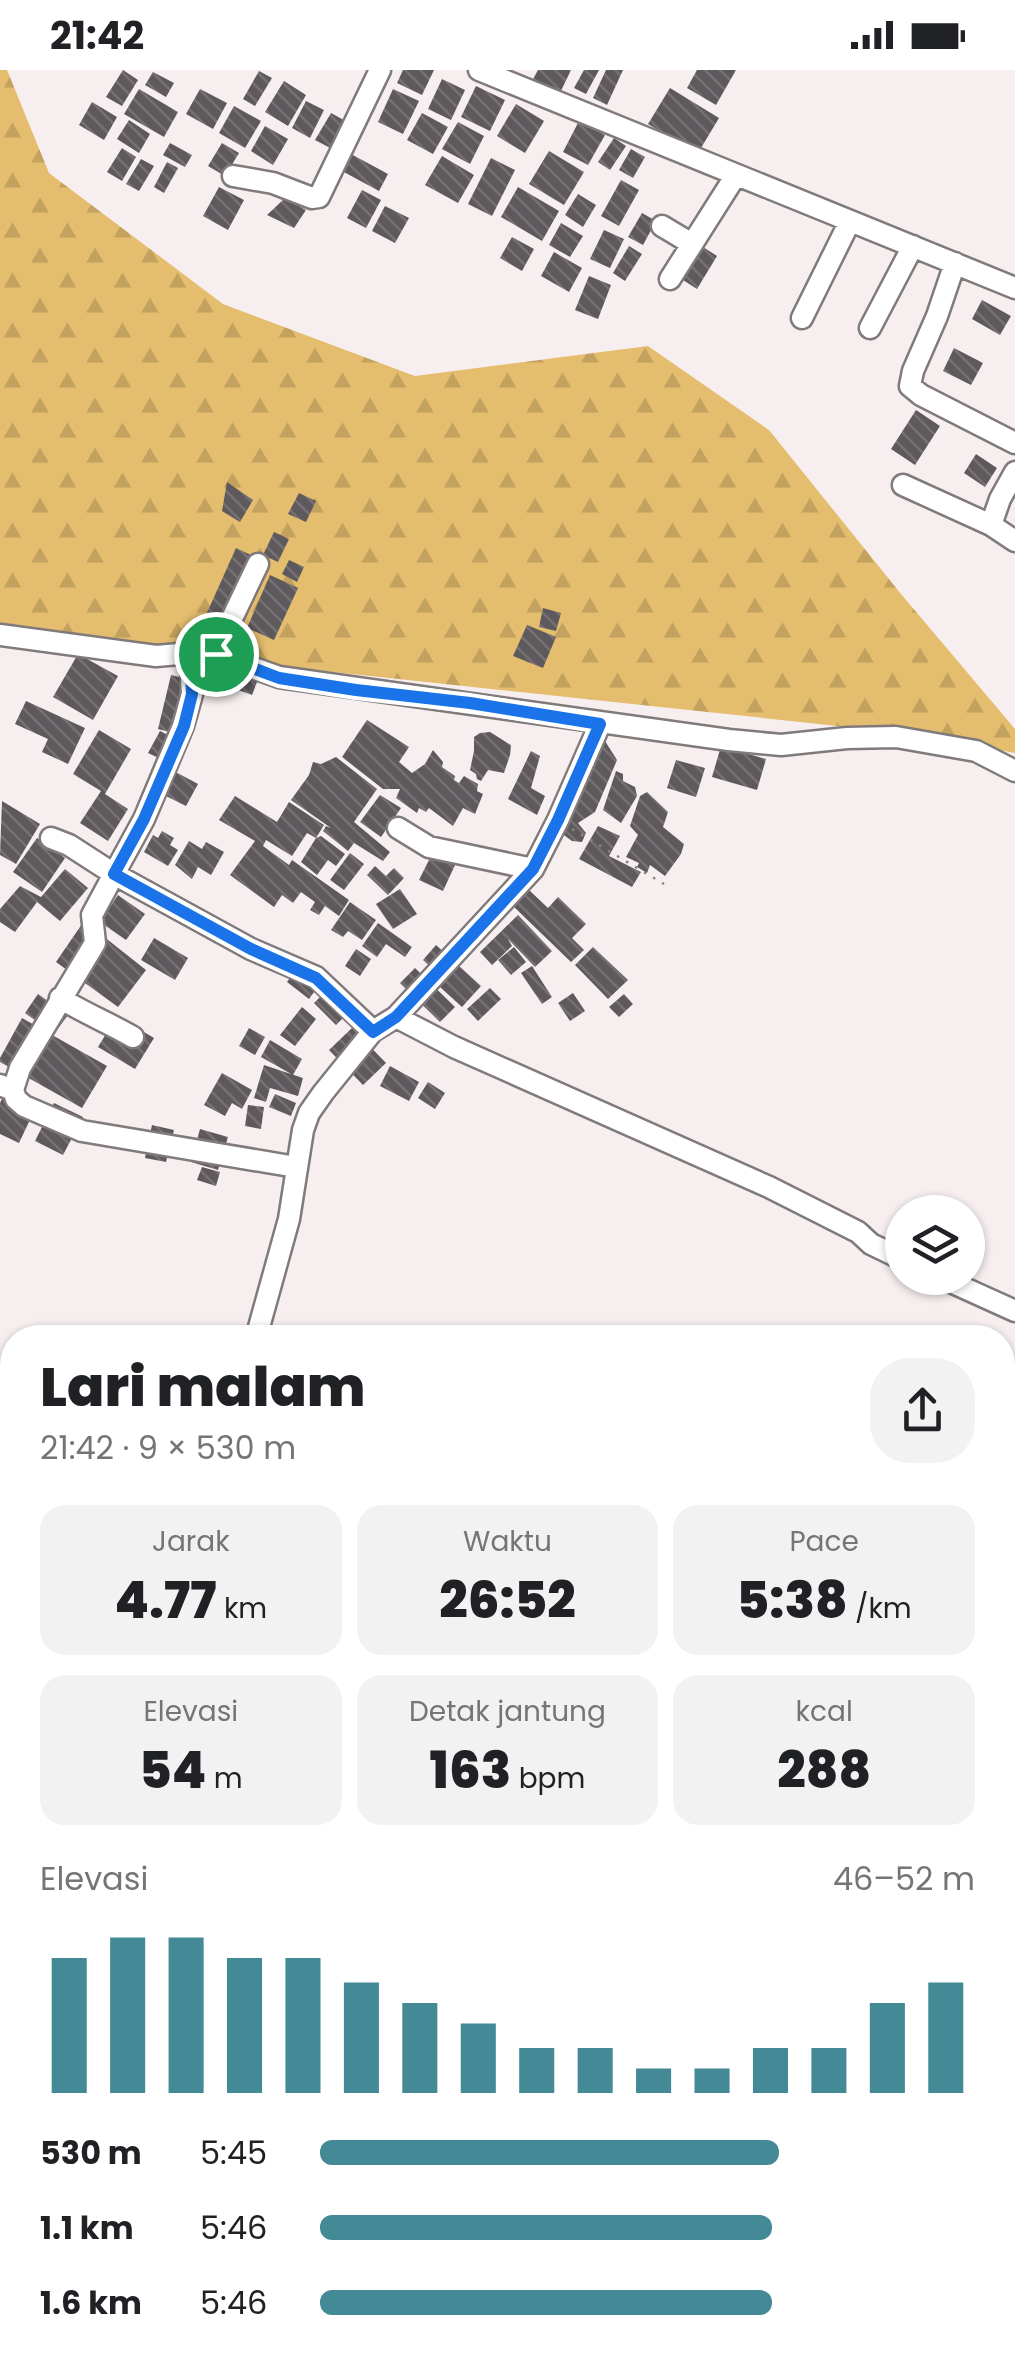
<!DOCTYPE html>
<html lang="id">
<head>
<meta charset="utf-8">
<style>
	:root { --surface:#fff; --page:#f2f2f2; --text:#202124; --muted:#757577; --accent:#448996 }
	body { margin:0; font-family:Poppins,sans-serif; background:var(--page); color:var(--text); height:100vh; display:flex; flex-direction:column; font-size:38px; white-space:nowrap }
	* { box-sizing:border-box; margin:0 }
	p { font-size:32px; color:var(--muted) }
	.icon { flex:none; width:55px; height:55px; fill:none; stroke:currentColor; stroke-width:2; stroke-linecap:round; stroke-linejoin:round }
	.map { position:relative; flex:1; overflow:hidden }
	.details { position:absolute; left:0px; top:1255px; width:1015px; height:1038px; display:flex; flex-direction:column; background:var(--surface); border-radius:40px 40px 0 0; box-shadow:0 2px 8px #0004 }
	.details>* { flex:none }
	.buttons { position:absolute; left:885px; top:1125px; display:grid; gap:20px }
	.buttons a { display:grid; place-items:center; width:100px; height:100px; border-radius:50%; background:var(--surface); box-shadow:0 2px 8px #0004; font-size:50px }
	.pin { position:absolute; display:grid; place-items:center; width:85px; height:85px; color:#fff; margin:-42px; border:5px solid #fff; border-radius:50%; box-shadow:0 2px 10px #0007 }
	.round { display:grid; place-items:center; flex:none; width:105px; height:105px; border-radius:40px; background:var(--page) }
	.headline { display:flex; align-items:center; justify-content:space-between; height:170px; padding:0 40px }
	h1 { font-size:55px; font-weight:800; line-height:75px }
	.stats { display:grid; grid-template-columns:repeat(3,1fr); gap:15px; height:170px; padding:10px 40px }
	.stats div { display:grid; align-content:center; border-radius:25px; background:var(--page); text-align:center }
	.stats b { font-size:50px; font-weight:800 }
	.stats small { font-size:28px; font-weight:400 }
	.stats p { font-size:28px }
	.chart { height:280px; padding:20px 40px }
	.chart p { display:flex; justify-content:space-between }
	.chart svg { width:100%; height:180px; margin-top:10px; stroke:var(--accent); stroke-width:6 }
	ul { padding:0 40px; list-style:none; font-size:32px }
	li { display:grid; grid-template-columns:160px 120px 1fr; align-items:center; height:75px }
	li i { height:25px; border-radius:12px; background:var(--accent) }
	.status { display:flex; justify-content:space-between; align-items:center; height:70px; padding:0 50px; background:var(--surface); direction:ltr }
	.status svg { height:28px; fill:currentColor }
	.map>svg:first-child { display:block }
</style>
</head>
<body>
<div class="status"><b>21:42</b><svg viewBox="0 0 49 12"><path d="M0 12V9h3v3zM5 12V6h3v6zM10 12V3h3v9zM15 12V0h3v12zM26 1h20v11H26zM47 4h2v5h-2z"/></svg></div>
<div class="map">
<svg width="1015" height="2291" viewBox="0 0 1015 2291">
	<defs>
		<pattern id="forest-firs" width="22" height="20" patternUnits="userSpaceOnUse" patternTransform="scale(2.5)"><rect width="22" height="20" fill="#e4bd6e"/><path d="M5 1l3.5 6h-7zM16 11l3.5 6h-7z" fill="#c3a15e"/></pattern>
		<pattern id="building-back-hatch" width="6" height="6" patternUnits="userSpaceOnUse" patternTransform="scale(2.5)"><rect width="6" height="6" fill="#5e595c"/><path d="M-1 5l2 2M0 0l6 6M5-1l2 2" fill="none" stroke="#757173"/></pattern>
	</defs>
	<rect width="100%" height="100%" fill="#f7efef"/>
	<path fill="url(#forest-firs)" d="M0,0H7L49,103L223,234L415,306L648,276L769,360L901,524L1015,659V683L903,663L147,582L0,554Z"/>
	<path fill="url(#building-back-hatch)" d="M123,0L138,10L122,36L106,27Z
		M403,0H434L422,25L397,13Z
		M538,0H571L559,25L532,11Z
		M584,0H599L586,24L574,18Z
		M606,0H623L607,35L593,28Z
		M697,0H736L716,35L687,18Z
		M259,1L272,8L255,36L243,29Z
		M153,2L174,13L166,27L145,15Z
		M442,9L465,20L451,50L428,39Z
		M284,11L306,25L288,56L265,42Z
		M476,16L505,30L490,61L461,47Z
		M670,18L719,48L698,83L648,54Z
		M139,19L178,42L164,67L124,44Z
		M200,19L227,33L213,59L186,44Z
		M393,19L419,31L403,64L378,52Z
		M306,31L324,40L310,68L292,58Z
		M92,32L117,47L104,70L79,55Z
		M516,34L544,51L525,83L497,66Z
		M234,36L261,51L245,78L219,63Z
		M331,43L349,53L334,80L315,70Z
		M422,43L448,57L433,84L407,70Z
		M129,50L150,64L139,83L117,69Z
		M579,51L605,65L588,95L563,82Z
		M458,52L484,66L470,94L442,79Z
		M265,56L288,69L273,95L251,81Z
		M614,68L626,76L610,100L598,92Z
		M170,73L192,85L185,97L163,85Z
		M222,73L239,83L225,106L208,96Z
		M122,78L136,87L122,111L107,102Z
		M631,79L645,87L633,108L619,100Z
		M549,81L584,102L564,135L529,114Z
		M351,84L388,104L379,121L342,101Z
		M442,86L474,105L458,133L425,115Z
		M491,88L515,100L492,146L468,134Z
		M141,89L154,96L139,121L126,114Z
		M167,92L178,98L164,123L154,117Z
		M621,110L639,120L619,156L601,146Z
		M219,117L244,130L228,160L203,146Z
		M518,117L559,141L542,171L501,147Z
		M362,120L381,130L366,158L347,148Z
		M578,124L596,135L583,157L565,145Z
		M285,128L306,140L294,158L267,145Z
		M385,136L409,148L395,173L372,161Z
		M642,143L656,151L643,175L628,167Z
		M561,153L583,166L570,187L549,175Z
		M604,160L624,169L610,198L590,189Z
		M512,167L534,179L522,201L500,188Z
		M700,175L717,186L697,219L680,208Z
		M629,176L642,184L625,211L613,203Z
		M554,182L582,198L569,222L541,206Z
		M589,206L611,215L598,249L575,240Z
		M982,230L1011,246L1000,265L972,249Z
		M954,278L983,293L971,315L943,301Z
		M916,340L940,356L915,395L891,379Z
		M976,384L997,398L985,417L964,403Z
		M227,412L253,430L240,452L222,441Z
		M299,423L316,431L306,452L288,444Z
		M274,462L289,469L278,492L263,485Z
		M236,478L253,486L223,552L206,545Z
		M289,490L304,497L297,512L282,504Z
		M270,505L298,518L274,570L247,558Z
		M543,538L561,543L556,561L539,557Z
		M527,555L556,567L543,598L513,586Z
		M229,580L264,594L252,625L217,612Z
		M78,584L118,606L93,650L53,627Z
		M171,605L183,608L179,626L186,628L177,664L158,659Z
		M26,631L85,658L68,694L42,682L48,669L15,654Z
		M367,650L409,677L399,692L412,703L425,694L433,680L443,692L442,697L455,706L454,710L459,713L464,706L478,714L477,721L483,724L475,744L463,738L453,756L429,738L426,742L419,738L417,743L396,728L400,719H383L342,687Z
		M99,660L131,679L105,724L128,739L108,771L80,753L101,721L73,704Z
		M160,661L176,669L165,691L148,683Z
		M490,662L511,675L510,685L504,703L488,700L481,711L477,709L476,704L470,700L474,681V667L480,663Z
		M593,668L605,671L617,690L595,742L578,753L586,763L582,772L572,771L549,754Z
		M721,676L766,689L757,720L712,707Z
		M531,681L540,686L531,718L545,726L537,745L508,729Z
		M336,687L377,719L354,752L390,782L383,791L354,773L348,781L323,761L326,756L331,758L291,730L309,705L313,692L321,694Z
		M676,690L705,698L696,727L667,718Z
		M172,700L198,714L186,736L160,723Z
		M616,701L623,704V711L635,717L637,726L621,753L603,740Z
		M647,722L668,742L663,757L684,774L681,784L665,806L650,795L647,803L637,797L639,793L626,787L638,765L630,756L640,726Z
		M380,725L401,738L381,767L360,752Z
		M235,726L277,752L289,732L324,755L316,768L321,766L345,784L336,796L328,790L317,805L301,792L316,768L307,763L292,786L266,770L263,776L289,795L292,790L349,830L339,846L325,836L319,845L310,840L315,832L301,822L293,833L282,825L274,837L230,805L255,771L219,750Z
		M2,731L40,754L16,794L0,785Z
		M598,756L620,766L609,786L641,802L632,817L579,789Z
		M162,761L174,768L170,775L178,780L168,796L144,782L153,765L158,768Z
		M37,768L65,788L42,822L13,802Z
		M189,771L202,779L206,772L224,782L211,805L198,797L192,809L175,795Z
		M350,783L364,794L344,820L330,810Z
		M432,784L455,795L443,821L419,810Z
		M375,796L386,806L394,798L404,808L388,825L367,805Z
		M65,799L88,818L60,851L37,832L15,862L0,852V839L20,816L41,827Z
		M400,819L417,844L393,859L376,834Z
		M529,820L548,838L558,827L586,854L572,868L584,880L571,892L513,836Z
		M118,825L145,844L126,870L100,852Z
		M350,832L376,850L362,870L348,861L343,867L331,860Z
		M518,845L552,881L535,897L508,869L512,876L492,895L480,882Z
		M84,851L146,900L118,937L56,892Z
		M378,853L412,877L405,887L386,874L377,887L362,876Z
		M154,868L188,888L175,910L141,890Z
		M436,875L481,916L462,937L440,917L446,911L423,890Z
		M514,877L526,892L511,905L498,890Z
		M593,877L628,910L608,929L575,895Z
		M356,879L371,889L360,906L345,896Z
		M302,891L324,908L309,929L287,912Z
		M532,896L552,927L542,934L521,903Z
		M415,898L455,937L440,952L400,913Z
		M490,918L501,929L478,951L467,939Z
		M325,922L347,944L336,955L314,933Z
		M573,923L585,941L570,951L558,933Z
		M38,924L68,945L54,964L25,943Z
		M624,924L633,934L619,947L609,937Z
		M302,937L316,949L295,976L280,965Z
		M117,946L154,968L135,999L98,977Z
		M22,948L107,996L82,1038L0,992V988Z
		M249,958L265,967L255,985L239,976Z
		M352,958L386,993L363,1015L329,980Z
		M270,970L302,989L293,1005L261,987Z
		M264,995L303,1008L298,1026L270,1018L266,1032L254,1028Z
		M390,996L419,1012L409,1031L380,1016Z
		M222,1003L252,1020L242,1039L232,1033L225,1046L204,1035Z
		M428,1012L445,1023L435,1039L418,1028Z
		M6,1020L37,1035L19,1073L0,1064V1033Z
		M275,1024L296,1033L291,1046L269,1037Z
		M54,1033L83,1047L63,1085L35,1071Z
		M248,1035L264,1037L261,1059L245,1056Z
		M152,1055L174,1060L166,1092L145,1088Z
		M200,1059L228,1067L218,1100L191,1092Z
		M202,1097L220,1102L216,1116L197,1110Z"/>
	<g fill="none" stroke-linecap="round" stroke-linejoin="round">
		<defs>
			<path id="minor" d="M479,0L1015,218
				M233,106L273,113L312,128L319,127L380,0
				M662,156L692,174
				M955,193L937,246L913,301L910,316L921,325L1015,373
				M670,209L736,105
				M802,248L850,151
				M870,258L913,176
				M903,415L991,455L1000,429L1015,402
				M991,455L1015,471
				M0,565L156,586L191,583L215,584L279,607L729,670L781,675L847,668L896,667L976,681L1015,701
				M191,583L192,624L183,656L144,749L114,804L251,879L316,907L373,961
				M215,584L258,494
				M398,758L429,777L533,799
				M60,928C84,943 109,953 133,967
				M396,947L454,977L769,1117L858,1162L871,1174L902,1189
				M0,1015L13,1020L16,1029L24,1036L82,1061L296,1097
				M13,1020L20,998L95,873L92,845L114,804L69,775L51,768
				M942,1208L1015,1241
				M256,1268L289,1149L303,1060L309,1043L323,1023L373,961L396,947L533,799L558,750L600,654
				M1002,1416L1015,1405
				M1002,2253L1015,2261"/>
		</defs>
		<use href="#minor" stroke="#817a7a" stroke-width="25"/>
		<path stroke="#888383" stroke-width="2.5" stroke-dasharray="2.5 8" stroke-linecap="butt" d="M572,759L664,814"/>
		<use href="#minor" stroke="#fff" stroke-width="20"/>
	</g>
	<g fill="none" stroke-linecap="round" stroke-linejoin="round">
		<defs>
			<path id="route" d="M190,583L216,584L279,608L356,620L470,633L600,654L558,750L533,799L396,947L373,962L316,908L251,879L114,804L144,749L184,656L192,624Z"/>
		</defs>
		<use href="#route" stroke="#fff" stroke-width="20"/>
		<use href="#route" stroke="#1a73e8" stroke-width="12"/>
	</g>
</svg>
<div class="buttons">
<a><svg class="icon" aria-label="layers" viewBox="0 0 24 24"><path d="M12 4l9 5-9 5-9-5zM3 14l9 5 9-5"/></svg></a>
</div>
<div class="pin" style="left:216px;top:584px;background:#1e9e55"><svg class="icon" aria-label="arrive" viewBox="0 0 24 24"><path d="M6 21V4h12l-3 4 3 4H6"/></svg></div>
<section class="details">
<div class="headline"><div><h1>Lari malam</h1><p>21:42 · 9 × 530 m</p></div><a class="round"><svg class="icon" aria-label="share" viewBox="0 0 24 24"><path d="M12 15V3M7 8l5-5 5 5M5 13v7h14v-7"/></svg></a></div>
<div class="stats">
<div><p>Jarak</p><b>4.77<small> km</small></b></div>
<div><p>Waktu</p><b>26:52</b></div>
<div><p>Pace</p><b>5:38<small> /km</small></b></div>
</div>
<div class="stats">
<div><p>Elevasi</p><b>54<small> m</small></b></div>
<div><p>Detak jantung</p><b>163<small> bpm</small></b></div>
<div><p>kcal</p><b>288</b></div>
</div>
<div class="chart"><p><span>Elevasi</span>46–52 m</p>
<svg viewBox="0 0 160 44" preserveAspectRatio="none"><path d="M5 44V11M15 44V6M25 44V6M35 44V11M45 44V11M55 44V17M65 44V22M75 44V27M85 44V33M95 44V33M105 44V38M115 44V38M125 44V33M135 44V33M145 44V22M155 44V17"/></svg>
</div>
<ul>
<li><b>530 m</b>5:45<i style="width:70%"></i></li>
<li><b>1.1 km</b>5:46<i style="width:69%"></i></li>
<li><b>1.6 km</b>5:46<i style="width:69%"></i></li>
</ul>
</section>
</div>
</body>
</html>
